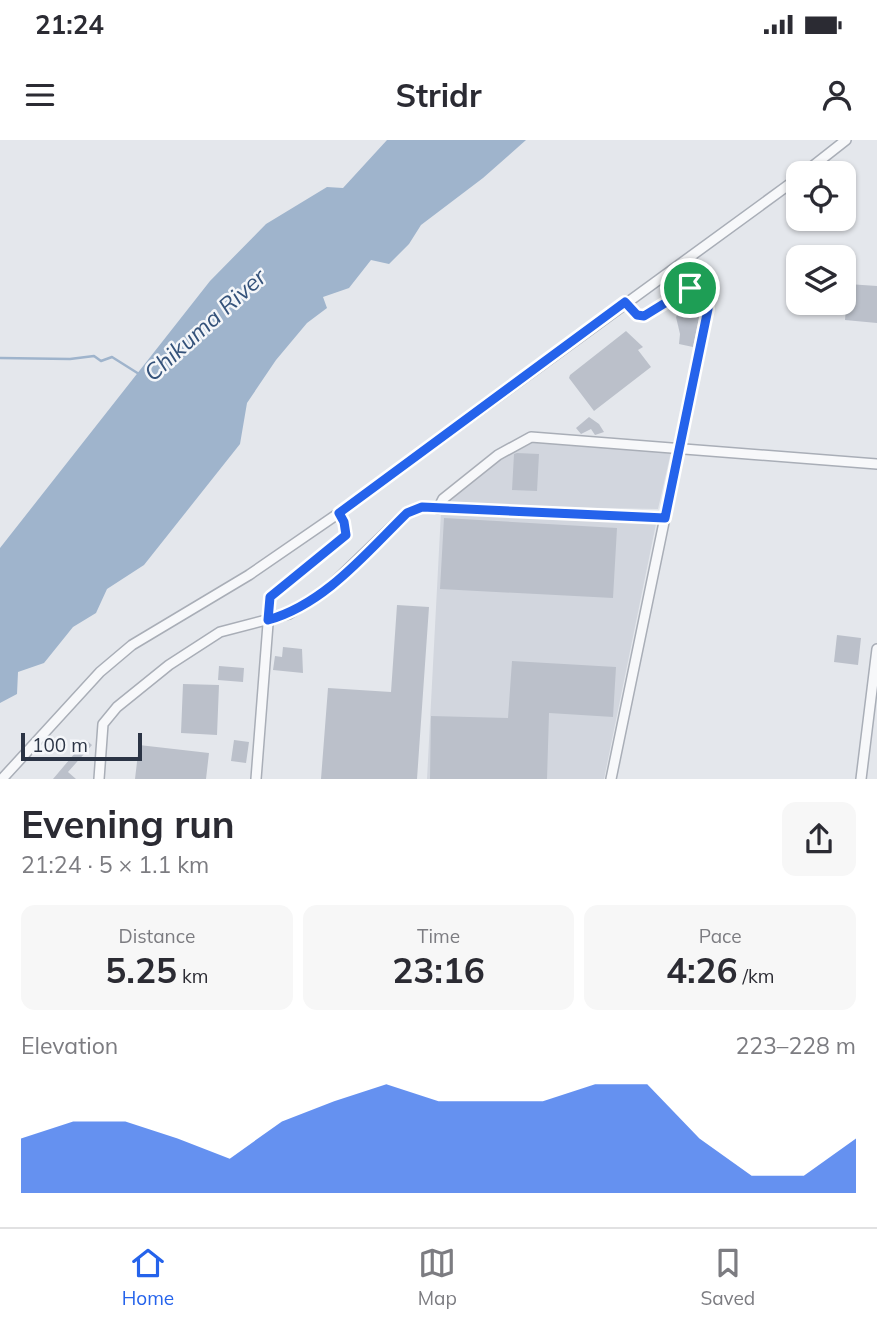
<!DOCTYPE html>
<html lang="en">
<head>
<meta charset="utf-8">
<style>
	:root { --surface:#fff; --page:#f7f7f7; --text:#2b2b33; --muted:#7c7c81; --line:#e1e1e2; --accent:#2563eb }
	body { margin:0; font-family:Mulish,sans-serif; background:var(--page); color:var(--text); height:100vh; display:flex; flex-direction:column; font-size:26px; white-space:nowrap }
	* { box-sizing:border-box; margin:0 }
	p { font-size:23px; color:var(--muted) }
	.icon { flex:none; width:38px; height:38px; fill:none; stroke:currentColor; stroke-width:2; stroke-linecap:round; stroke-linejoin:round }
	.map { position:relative; height:639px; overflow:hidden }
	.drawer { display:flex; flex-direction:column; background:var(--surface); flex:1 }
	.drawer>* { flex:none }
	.buttons { position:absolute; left:786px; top:21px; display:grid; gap:14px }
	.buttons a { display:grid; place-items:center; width:70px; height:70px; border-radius:14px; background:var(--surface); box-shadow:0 2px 5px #0004; font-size:35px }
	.scale { position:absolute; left:21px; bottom:18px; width:121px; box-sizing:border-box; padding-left:7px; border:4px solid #2b3445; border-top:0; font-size:19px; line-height:24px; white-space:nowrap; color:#2b3445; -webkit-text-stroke:5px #f4f6f9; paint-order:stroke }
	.pin { position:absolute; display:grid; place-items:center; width:60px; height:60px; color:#fff; margin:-30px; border:4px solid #fff; border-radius:50%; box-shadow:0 2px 7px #0007 }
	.round { display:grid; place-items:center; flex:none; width:74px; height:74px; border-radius:14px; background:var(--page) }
	.summary { display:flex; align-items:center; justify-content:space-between; height:119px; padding:0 21px }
	h1 { font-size:38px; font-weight:700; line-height:52px }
	.figures { display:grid; grid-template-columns:repeat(3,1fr); gap:10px; height:119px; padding:7px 21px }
	.figures div { display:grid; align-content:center; border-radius:14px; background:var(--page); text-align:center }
	.figures b { font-size:35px; font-weight:700 }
	.figures small { font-size:19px; font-weight:400 }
	.figures p { font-size:19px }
	.chart { height:196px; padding:14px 21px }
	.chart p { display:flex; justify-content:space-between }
	.chart svg { width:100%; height:126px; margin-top:7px; fill:var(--accent); opacity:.7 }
	.status { display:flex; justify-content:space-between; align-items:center; height:49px; padding:0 35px; background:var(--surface); direction:ltr }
	.status svg { height:19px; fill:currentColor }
	header { display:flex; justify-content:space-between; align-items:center; height:91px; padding:0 21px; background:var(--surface); font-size:32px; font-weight:700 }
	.dock { display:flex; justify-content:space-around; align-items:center; height:98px; border-top:2px solid var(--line); background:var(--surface); font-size:19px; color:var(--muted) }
	.dock a { display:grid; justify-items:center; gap:4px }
	.dock .selected { color:var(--accent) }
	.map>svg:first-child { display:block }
</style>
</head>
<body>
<div class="status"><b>21:24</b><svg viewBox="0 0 49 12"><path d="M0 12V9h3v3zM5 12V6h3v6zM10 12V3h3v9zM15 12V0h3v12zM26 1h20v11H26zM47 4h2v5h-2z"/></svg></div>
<header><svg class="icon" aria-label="menu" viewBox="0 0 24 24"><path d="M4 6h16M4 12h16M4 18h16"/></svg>Stridr<svg class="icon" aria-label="person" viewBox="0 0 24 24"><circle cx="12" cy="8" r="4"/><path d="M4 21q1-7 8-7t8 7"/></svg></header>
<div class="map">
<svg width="877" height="639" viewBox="0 0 877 639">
	<rect width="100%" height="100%" fill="#e4e7ec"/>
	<path fill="#d2d6de" d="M531,297L671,312L658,369L444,365L443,359Z
		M441,372L657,379L604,639H427Z"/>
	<path fill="#9fb4cc" d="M387,0H526L483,38L421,85L409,104L389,124L371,120L349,148L323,157L327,168L307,183L276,220L247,263L240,304L144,425L107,449L96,473L73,487L44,523L18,532L17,554L0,563V408L210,141L266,84L327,47L343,48Z"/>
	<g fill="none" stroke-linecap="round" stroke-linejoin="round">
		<path stroke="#9fb4cc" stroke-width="2.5" d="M0,218L70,219L94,216L101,221L112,217L139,234"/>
	</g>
	<path fill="#bbc0ca" d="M848,144L877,146V183L845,180Z
		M691,156L700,160L701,168L693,207L679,204L680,194L676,177Z
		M626,191L643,207L638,210L651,227L594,271L569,238L570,235Z
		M589,277L599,284L604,292L595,295L591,289L581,294L576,288Z
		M517,313L539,314L537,351L512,350L514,314Z
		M444,378L617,388L613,458L440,449Z
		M397,465L429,467L417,639H321L328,548L391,552Z
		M837,495L861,498L858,525L834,522Z
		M283,507L302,509L303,533L273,530L275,516L282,517Z
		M512,521L616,527L613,577L549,573L547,639H430L431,576L508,578Z
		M219,526L244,528L243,542L218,540Z
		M183,544L219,545L217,595L181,593Z
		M86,600L92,605L68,632L76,639H53Z
		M234,600L249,602L246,623L231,621Z
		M139,605L209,613L206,639H135Z"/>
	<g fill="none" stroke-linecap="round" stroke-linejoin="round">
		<defs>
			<path id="minor" d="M804,33L846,0
				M438,369L443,359L498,315L531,297L877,324
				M2,639L100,532L132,505L249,435L339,373L798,38
				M99,639L103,584L117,567L169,525L220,492L289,474L324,452L406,373L422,367L665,378
				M256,639L270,458L346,395L344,382L339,373
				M611,639L708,169L704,139L644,176L637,175L625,162
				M861,639L877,509"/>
		</defs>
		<use href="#minor" stroke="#a9aeb7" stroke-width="12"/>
		<use href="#minor" stroke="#f7f8fa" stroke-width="9"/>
	</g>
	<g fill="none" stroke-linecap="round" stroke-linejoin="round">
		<defs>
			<path id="route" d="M704,139L708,169L665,378L422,367L407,373C366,413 325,464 268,480L270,457L346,395L344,382L339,373L625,162L637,175L644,176Z"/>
		</defs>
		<use href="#route" stroke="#fff" stroke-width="14"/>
		<use href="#route" stroke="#2563eb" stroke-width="9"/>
	</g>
	<g text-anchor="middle" stroke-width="5" stroke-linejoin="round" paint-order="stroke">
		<g font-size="23" font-style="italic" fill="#34527a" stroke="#f4f6f9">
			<text transform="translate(205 185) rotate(-42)" y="8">Chikuma River</text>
		</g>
	</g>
</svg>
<div class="buttons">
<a><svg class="icon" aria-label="locate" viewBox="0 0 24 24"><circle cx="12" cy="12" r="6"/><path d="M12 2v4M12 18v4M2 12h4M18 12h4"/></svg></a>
<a><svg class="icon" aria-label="layers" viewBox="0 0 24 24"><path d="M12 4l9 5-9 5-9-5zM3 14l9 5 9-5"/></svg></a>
</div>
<div class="scale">100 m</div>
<div class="pin" style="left:690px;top:148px;background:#1e9e55"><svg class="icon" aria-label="arrive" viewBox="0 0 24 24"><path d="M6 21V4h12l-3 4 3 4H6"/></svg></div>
</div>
<section class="drawer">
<div class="summary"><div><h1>Evening run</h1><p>21:24 · 5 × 1.1 km</p></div><a class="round"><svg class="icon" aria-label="share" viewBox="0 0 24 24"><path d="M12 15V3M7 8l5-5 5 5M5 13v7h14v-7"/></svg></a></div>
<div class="figures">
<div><p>Distance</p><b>5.25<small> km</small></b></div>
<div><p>Time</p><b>23:16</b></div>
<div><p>Pace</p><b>4:26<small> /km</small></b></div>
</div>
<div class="chart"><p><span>Elevation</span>223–228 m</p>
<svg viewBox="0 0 160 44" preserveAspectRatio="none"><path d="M0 44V25L10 19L20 19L30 25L40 32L50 19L60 12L70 6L80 12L90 12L100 12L110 6L120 6L130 25L140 38L150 38L160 25V44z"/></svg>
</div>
</section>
<nav class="dock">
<a class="selected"><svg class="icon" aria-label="home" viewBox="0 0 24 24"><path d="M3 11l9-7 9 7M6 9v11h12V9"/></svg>Home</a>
<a><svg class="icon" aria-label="map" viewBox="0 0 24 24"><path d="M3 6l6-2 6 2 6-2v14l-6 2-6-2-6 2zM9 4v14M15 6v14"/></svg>Map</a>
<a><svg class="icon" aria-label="saved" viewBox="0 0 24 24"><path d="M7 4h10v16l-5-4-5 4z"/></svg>Saved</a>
</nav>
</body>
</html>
